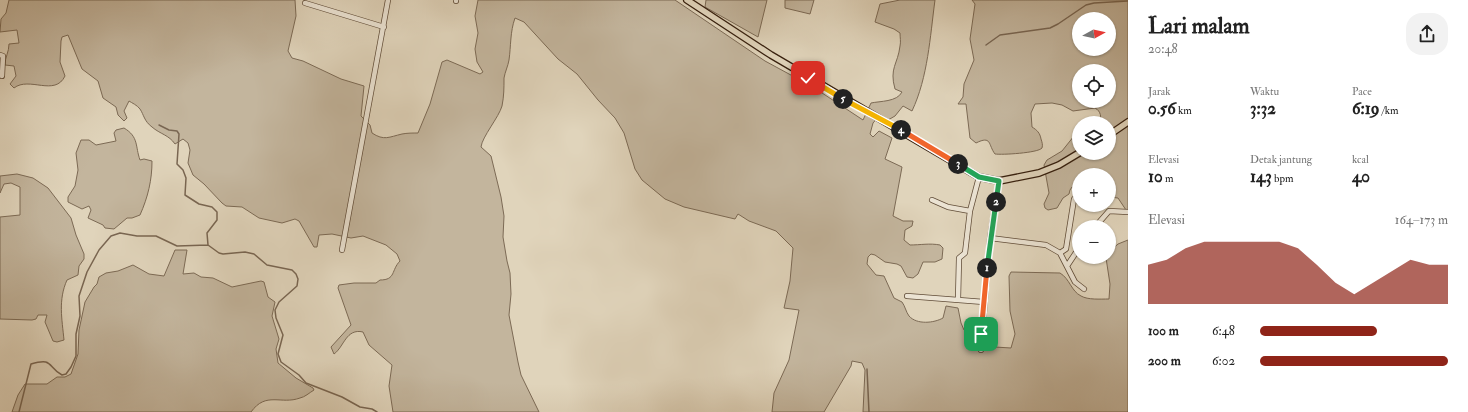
<!DOCTYPE html>
<html lang="id">
<head>
<meta charset="utf-8">
<style>
	:root { --surface:#fff; --page:#f2f2f2; --text:#222; --muted:#767676; --accent:#8f2418 }
	body { margin:0; font-family:"IM FELL Double Pica",serif; background:var(--page); color:var(--text); height:100vh; display:flex; flex-direction:column; font-size:15px; white-space:nowrap }
	* { box-sizing:border-box; margin:0 }
	p { font-size:13px; color:var(--muted) }
	.icon { flex:none; width:22px; height:22px; fill:none; stroke:currentColor; stroke-width:2; stroke-linecap:round; stroke-linejoin:round }
	.map { position:relative; flex:1; overflow:hidden }
	.drawer { display:flex; flex-direction:column; background:var(--surface); width:340px }
	.drawer>* { flex:none }
	.needle { width:26px; rotate:82deg }
	.buttons { position:absolute; left:1072px; top:12px; display:grid; gap:8px }
	.buttons a { display:grid; place-items:center; width:44px; height:44px; border-radius:50%; background:var(--surface); box-shadow:0 1px 3px #0004; font-size:20px }
	.pin { position:absolute; display:grid; place-items:center; width:34px; height:34px; color:#fff; margin:-17px; border-radius:8px; box-shadow:0 2px 6px #0006 }
	.km { position:absolute; width:20px; height:20px; margin:-10px; border-radius:50%; background:#222; color:#fff; font-size:11px; line-height:20px; text-align:center }
	.round { display:grid; place-items:center; flex:none; width:42px; height:42px; border-radius:16px; background:var(--page) }
	.head { display:flex; align-items:center; justify-content:space-between; height:68px; padding:0 20px }
	h1 { font-size:22px; font-weight:700; line-height:30px }
	.figures { display:grid; grid-template-columns:repeat(3,1fr); gap:6px; height:68px; padding:4px 20px }
	.figures div { display:grid; align-content:center }
	.figures b { font-size:17px; font-weight:700 }
	.figures small { font-size:11px; font-weight:400 }
	.figures p { font-size:11px }
	.chart { height:112px; padding:8px 20px }
	.chart p { display:flex; justify-content:space-between }
	.chart svg { width:100%; height:72px; margin-top:4px; fill:var(--accent); opacity:.7 }
	ul { padding:0 20px; list-style:none; font-size:13px }
	li { display:grid; grid-template-columns:64px 48px 1fr; align-items:center; height:30px }
	li i { height:10px; border-radius:5px; background:var(--accent) }
	main { display:flex; flex:1; min-height:0 }
	.map>svg:first-child { display:block }
</style>
</head>
<body>
<main>
<div class="map">
<svg width="1128" height="412" viewBox="0 0 1128 412">
	<rect width="100%" height="100%" fill="#e0d4bb"/>
	<filter id="stains"><feTurbulence type="fractalNoise" baseFrequency=".005" numOctaves="4"/><feColorMatrix values="0 0 0 0 .2 0 0 0 0 .09 0 0 0 0 .02 0 0 0 .5 -.17"/></filter>
	<radialGradient id="worn" r=".72"><stop offset=".6" stop-color="#630" stop-opacity="0"/><stop offset="1" stop-color="#630" stop-opacity=".3"/></radialGradient>
	<path fill="#c3b59d" stroke="#7c6a55" fill-rule="evenodd" d="M9,0H295L296,16L288,51L292,58L303,61L341,79L364,86L361,116L370,125L372,133C384,141 389,137 402,134C407,133 413,133 418,133L430,104L442,62L447,60L480,74L483,72L477,62L475,49L478,33L475,16L478,0H675L765,61L813,87L863,120L871,103C880,101 897,102 902,92L895,89C889,68 898,64 900,46C901,42 900,37 900,33L894,29L875,22L880,4L900,0H935C930,37 928,77 912,111L903,106L895,116L888,120L879,116L873,123L870,134L873,137L879,131L892,138L885,159L902,167L893,216L903,221H913L912,226L905,230L904,240L910,245C920,245 930,243 940,245L943,248L942,259L935,262H923L918,274L913,278L907,277L901,266L897,264L885,262L875,255L871,254L868,257L867,264L876,275L884,276L894,298L902,302C905,306 906,312 909,316C917,325 934,323 943,318L946,306L958,308L961,323L964,330L989,332L995,347L1011,348L1015,334L1010,311L1009,276L1011,272L1060,273C1070,279 1071,291 1081,296C1088,300 1100,299 1109,299L1110,284L1106,258L1109,257V252L1118,244L1128,240V412H863L865,370L862,363L852,361L851,366L824,412H772L774,393L789,360L799,310L784,308L790,281L793,248L776,231L749,221L738,214L735,219L684,207L665,199L642,180L635,169L624,133L615,118L598,100L577,74L558,59L524,22L515,18C510,32 511,46 509,60C508,66 505,72 504,78C504,88 504,96 502,106C499,117 482,137 481,147L491,156L501,197L504,216L503,237L507,261L510,273L511,294L509,315L518,362L521,375L539,412H393L389,386L392,365L369,345L363,332C346,328 344,347 334,354L331,347L351,325L338,288L339,285L354,283H376L380,280C396,280 391,270 400,261L397,254L386,245L363,236L351,238L332,234L319,235L317,247H314L299,221L295,219L282,223L259,218L242,207L226,206L222,203L204,184L193,175L188,163L190,150L188,143L183,139L175,144C169,135 160,134 152,127C144,121 144,115 140,109C137,105 132,103 129,101L124,111L127,118L124,121L118,115L116,107L103,98L98,81L82,69L68,35L62,37L61,41L60,62L65,76C55,97 29,76 14,88L10,84L16,76L14,66L5,65C5,57 9,52 9,44L19,43L17,30L0,32L1,19L6,13Z
		M706,0H767L758,37L705,7Z
		M785,0H814L810,14L785,8Z
		M972,0H1128V213L1118,198L1109,197V175H1079V187H1072L1070,190L1069,194L1063,198L1057,208L1048,210L1045,208L1044,204L1049,193L1044,165L1047,160L1062,151L1078,131H1079V153H1109V123H1099C1102,118 1101,111 1095,108L1073,111L1062,105L1052,103L1035,104L1031,113L1032,127C1037,130 1040,133 1041,139C1042,142 1043,145 1042,148C1038,153 1002,155 995,154C988,145 992,135 976,143L970,138L966,104H958L963,97L964,84L974,60L970,39L975,4ZM1079,19H1109V49H1079ZM1079,71H1109V101H1079Z
		M124,128C139,137 135,146 140,160L144,159L152,161C152,180 148,197 140,215L132,218H127L114,229L105,228L103,225L88,218L91,210L89,206L82,209L68,202V197L75,186L78,170L76,153L81,140H89L96,145L116,141L114,133L116,130Z
		M17,174L33,178L48,188L71,218L76,235L84,254V259L79,266L78,275L67,280C58,300 62,319 64,340L57,342L53,341L45,322L47,315H38L36,319L32,320L0,319V217L20,215V187L11,183L4,184L0,193V176Z
		M175,250H187L183,274L194,273L201,277L213,278L232,287L261,281L264,282L268,297L275,302L272,316L279,339L276,349L278,363L296,378L313,388L314,390C309,393 305,397 300,398C281,405 266,391 251,412H12L18,395L25,384H47L57,377H65L71,374L78,354L79,330L85,302L94,287L97,284L99,277L106,273L118,271L133,265L149,274L164,276Z"/>
	<g fill="none" stroke-linecap="round" stroke-linejoin="round">
		<path stroke="#796652" stroke-width="1.5" d="M986,45L1000,35L1050,28L1058,24L1086,5L1094,3L1128,1
			M159,125L169,130L177,131L179,134L177,164L183,170L186,178L185,195L199,204L212,207L217,212V220L207,233L208,245
			M867,369L869,412
			M19,412L31,364C54,357 47,367 62,375L66,374L71,367L76,356V334L80,316L79,296L87,272L99,250L111,236L120,233L137,236H156L177,246L208,245L219,253L223,254L245,252L254,254L267,265L292,270L296,274L298,279L297,286L279,302L275,310L276,318L283,335L278,354L281,362L299,375L306,383L342,397L360,407L372,409L377,412"/>
		<defs>
			<path id="minor" d="M456,1V0
				M305,3L384,27
				M0,55L3,56L2,76
				M932,200L948,207L970,211
				M1095,227L1109,211L1128,212
				M990,238L1046,245L1060,253L1075,282L1084,289
				M342,250L388,0
				M1060,253L1066,249L1074,199
				M1067,266L1079,248
				M907,296L984,302
				M958,300L959,258L965,253L970,211L979,177
				M981,350L990,238L999,181"/>
			<path id="major" d="M687,0L771,55L979,177L999,181L1039,173L1059,165L1079,153
				M1109,135L1128,122"/>
		</defs>
		<use href="#minor" stroke="#604c38" stroke-width="6"/>
		<use href="#major" stroke="#351e0d" stroke-width="8"/>
		<use href="#minor" stroke="#ebe3d3" stroke-width="4.5"/>
		<use href="#major" stroke="#e0d4bb" stroke-width="5.5"/>
	</g>
	<g fill="none" stroke-linecap="round" stroke-linejoin="round">
		<defs>
			<path id="split-1" d="M981,334L987,268"/>
			<path id="split-2" d="M987,268L996,202"/>
			<path id="split-3" d="M958,164L979,177L999,181L996,202"/>
			<path id="split-4" d="M901,130L958,164"/>
			<path id="split-5" d="M843,99L901,130"/>
			<path id="split-6" d="M808,78L843,99"/>
		</defs>
		<use href="#split-1" stroke="#fff" stroke-width="8"/>
		<use href="#split-2" stroke="#fff" stroke-width="8"/>
		<use href="#split-3" stroke="#fff" stroke-width="8"/>
		<use href="#split-4" stroke="#fff" stroke-width="8"/>
		<use href="#split-5" stroke="#fff" stroke-width="8"/>
		<use href="#split-6" stroke="#fff" stroke-width="8"/>
		<use href="#split-1" stroke="#f0652b" stroke-width="5"/>
		<use href="#split-2" stroke="#22a559" stroke-width="5"/>
		<use href="#split-3" stroke="#22a559" stroke-width="5"/>
		<use href="#split-4" stroke="#f0652b" stroke-width="5"/>
		<use href="#split-5" stroke="#f5b400" stroke-width="5"/>
		<use href="#split-6" stroke="#f5b400" stroke-width="5"/>
	</g>
	<rect width="100%" height="100%" filter="url(#stains)"/>
	<rect width="100%" height="100%" fill="url(#worn)"/>
</svg>
<div class="buttons">
<a><svg class="needle" viewBox="-14 -14 28 28"><path d="M0-13l5 13h-10z" fill="#e53935"/><path d="M0 13l5-13h-10z" fill="#767676"/></svg></a>
<a><svg class="icon" aria-label="locate" viewBox="0 0 24 24"><circle cx="12" cy="12" r="6"/><path d="M12 2v4M12 18v4M2 12h4M18 12h4"/></svg></a>
<a><svg class="icon" aria-label="layers" viewBox="0 0 24 24"><path d="M12 4l9 5-9 5-9-5zM3 14l9 5 9-5"/></svg></a>
<a>+</a>
<a>−</a>
</div>
<div class="pin" style="left:981px;top:334px;background:#1e9e55"><svg class="icon" aria-label="arrive" viewBox="0 0 24 24"><path d="M6 21V4h12l-3 4 3 4H6"/></svg></div>
<div class="pin" style="left:808px;top:78px;background:#d93025"><svg class="icon" aria-label="check" viewBox="0 0 24 24"><path d="M5 12l5 5 9-10"/></svg></div>
<b class="km" style="left:987px;top:268px">1</b>
<b class="km" style="left:996px;top:202px">2</b>
<b class="km" style="left:958px;top:164px">3</b>
<b class="km" style="left:901px;top:130px">4</b>
<b class="km" style="left:843px;top:99px">5</b>
</div>
<section class="drawer">
<div class="head"><div><h1>Lari malam</h1><p>20:48</p></div><a class="round"><svg class="icon" aria-label="share" viewBox="0 0 24 24"><path d="M12 15V3M7 8l5-5 5 5M5 13v7h14v-7"/></svg></a></div>
<div class="figures">
<div><p>Jarak</p><b>0.56<small> km</small></b></div>
<div><p>Waktu</p><b>3:32</b></div>
<div><p>Pace</p><b>6:19<small> /km</small></b></div>
</div>
<div class="figures">
<div><p>Elevasi</p><b>10<small> m</small></b></div>
<div><p>Detak jantung</p><b>143<small> bpm</small></b></div>
<div><p>kcal</p><b>40</b></div>
</div>
<div class="chart"><p><span>Elevasi</span>164–173 m</p>
<svg viewBox="0 0 160 44" preserveAspectRatio="none"><path d="M0 44V20L10 17L20 10L30 6L40 6L50 6L60 6L70 6L80 10L90 20L100 31L110 38L120 31L130 24L140 17L150 20L160 20V44z"/></svg>
</div>
<ul>
<li><b>100 m</b>6:48<i style="width:62%"></i></li>
<li><b>200 m</b>6:02<i style="width:100%"></i></li>
</ul>
</section>
</main>
</body>
</html>
